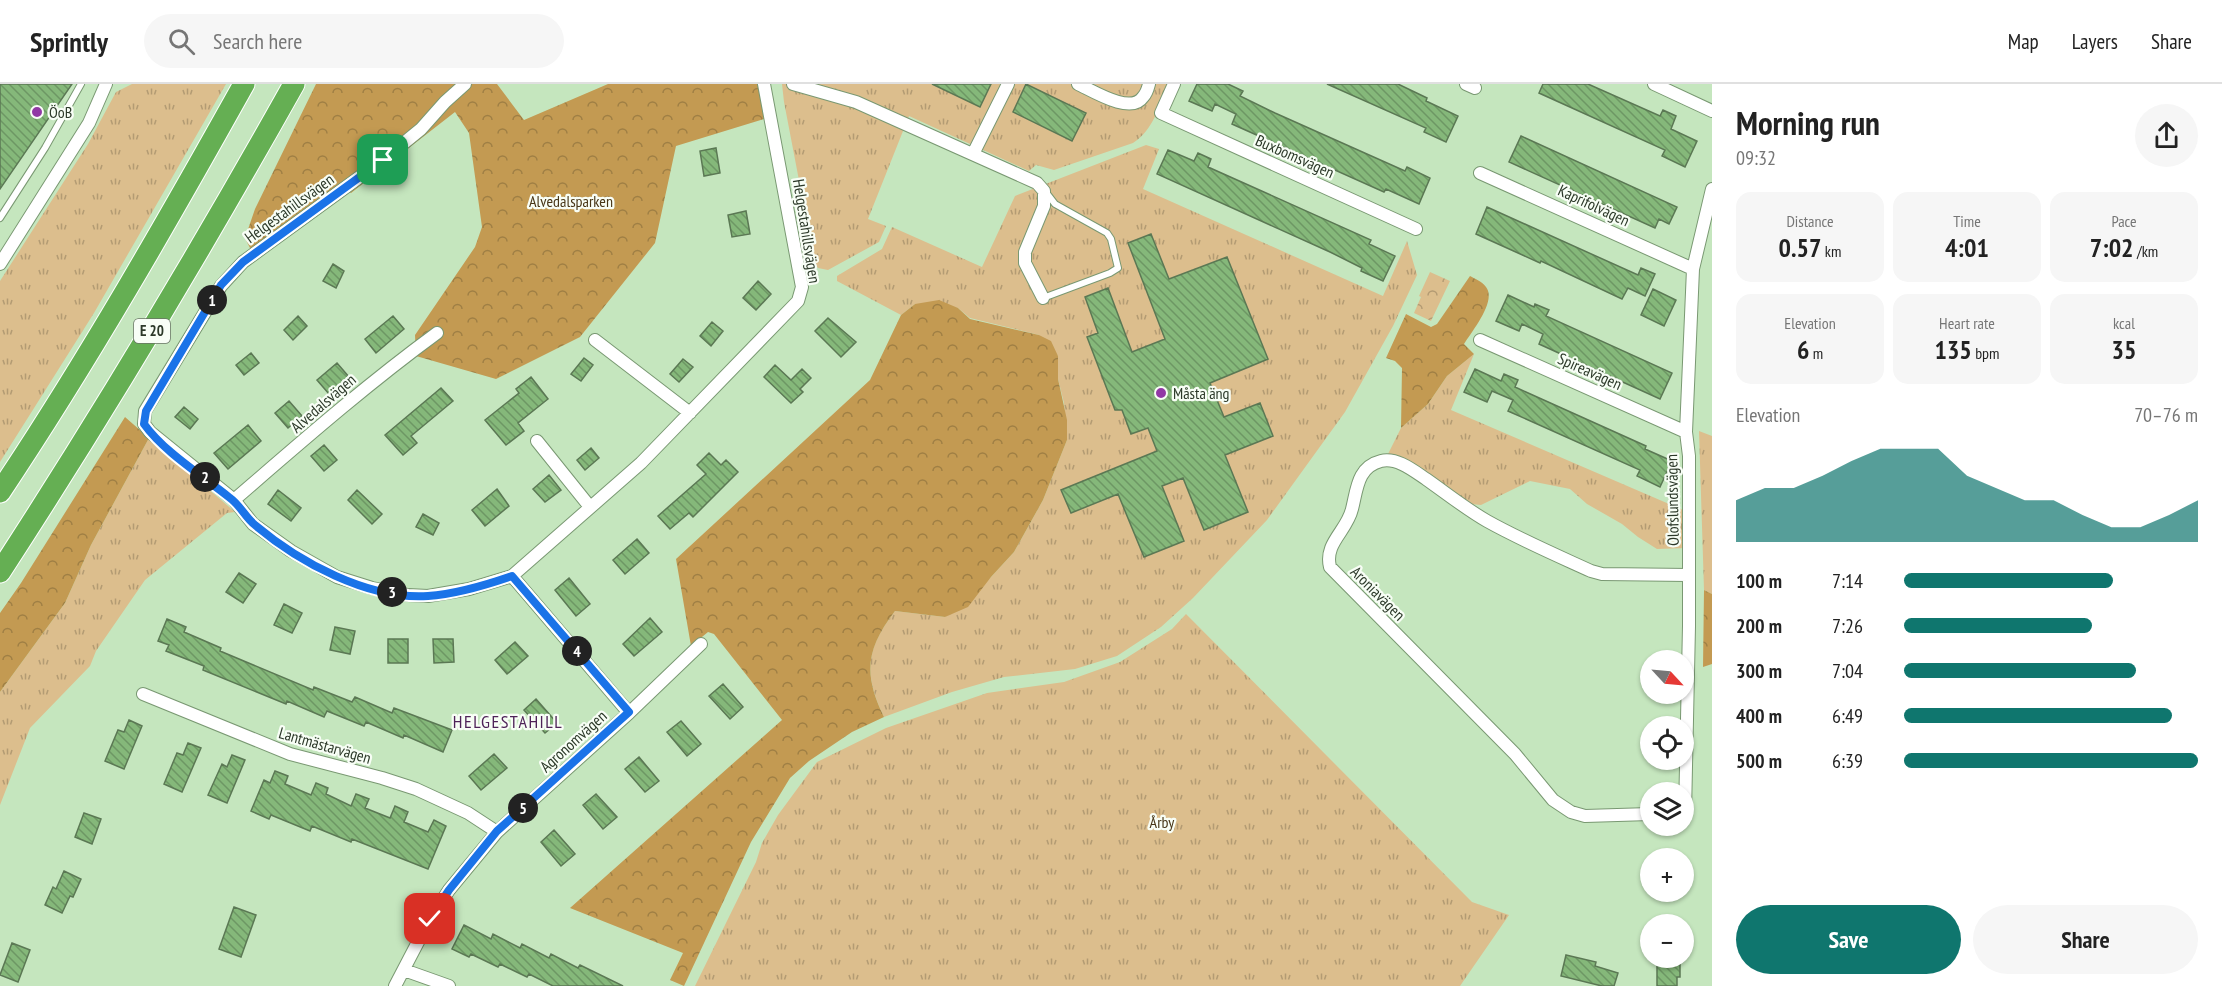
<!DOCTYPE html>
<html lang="en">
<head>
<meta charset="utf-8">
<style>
	:root { --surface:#fff; --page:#f6f6f6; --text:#222; --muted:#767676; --line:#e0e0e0; --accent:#0f766e }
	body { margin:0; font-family:"PT Sans Narrow",sans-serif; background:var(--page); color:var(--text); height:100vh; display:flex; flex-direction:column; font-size:22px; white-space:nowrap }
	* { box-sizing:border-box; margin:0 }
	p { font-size:20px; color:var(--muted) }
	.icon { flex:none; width:33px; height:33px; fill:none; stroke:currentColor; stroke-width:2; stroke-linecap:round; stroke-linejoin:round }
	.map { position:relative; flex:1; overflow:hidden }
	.panel { display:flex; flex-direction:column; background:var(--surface); width:510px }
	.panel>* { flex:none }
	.needle { width:39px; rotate:116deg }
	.controls { position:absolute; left:1640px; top:566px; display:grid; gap:12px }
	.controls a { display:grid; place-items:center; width:54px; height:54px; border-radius:50%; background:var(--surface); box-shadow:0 2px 4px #0004; font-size:30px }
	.pin { position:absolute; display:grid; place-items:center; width:51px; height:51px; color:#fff; margin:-26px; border-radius:12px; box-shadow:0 3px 9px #0006 }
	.km { position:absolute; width:30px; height:30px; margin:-15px; border-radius:50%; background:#222; color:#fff; font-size:16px; line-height:30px; text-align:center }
	.round { display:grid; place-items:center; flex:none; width:63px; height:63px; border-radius:32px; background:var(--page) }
	.head { display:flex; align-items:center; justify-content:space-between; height:102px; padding:0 24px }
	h1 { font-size:33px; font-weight:700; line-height:45px }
	.stats { display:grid; grid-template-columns:repeat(3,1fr); gap:9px; height:102px; padding:6px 24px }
	.stats div { display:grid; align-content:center; border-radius:15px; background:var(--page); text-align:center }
	.stats b { font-size:26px; font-weight:700 }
	.stats small { font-size:16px; font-weight:400 }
	.stats p { font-size:16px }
	.chart { height:168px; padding:12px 24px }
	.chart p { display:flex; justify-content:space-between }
	.chart svg { width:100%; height:108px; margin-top:6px; fill:var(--accent); opacity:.7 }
	.primary-button { display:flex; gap:12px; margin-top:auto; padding:12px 24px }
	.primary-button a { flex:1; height:69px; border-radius:36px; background:var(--accent); color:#fff; font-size:24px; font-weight:700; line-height:69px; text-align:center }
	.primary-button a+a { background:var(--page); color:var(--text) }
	ul { padding:0 24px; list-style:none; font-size:20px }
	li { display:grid; grid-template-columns:96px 72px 1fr; align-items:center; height:45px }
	li i { height:15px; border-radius:8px; background:var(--accent) }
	header { display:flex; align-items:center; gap:36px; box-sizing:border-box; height:84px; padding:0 30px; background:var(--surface); border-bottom:2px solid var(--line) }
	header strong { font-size:28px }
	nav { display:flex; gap:33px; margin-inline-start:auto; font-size:21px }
	.search { width:420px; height:54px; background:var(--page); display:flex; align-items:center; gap:15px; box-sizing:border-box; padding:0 21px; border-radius:33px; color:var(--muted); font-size:22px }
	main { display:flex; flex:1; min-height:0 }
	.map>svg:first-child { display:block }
</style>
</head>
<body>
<header>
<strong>Sprintly</strong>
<div class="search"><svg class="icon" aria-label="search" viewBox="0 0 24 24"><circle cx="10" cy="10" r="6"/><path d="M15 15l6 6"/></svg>Search here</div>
<nav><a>Map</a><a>Layers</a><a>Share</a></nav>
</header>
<main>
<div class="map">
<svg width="1712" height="902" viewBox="0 0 1712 902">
	<defs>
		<pattern id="grass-tufts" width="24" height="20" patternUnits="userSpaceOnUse" patternTransform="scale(1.5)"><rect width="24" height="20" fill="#dcbe8d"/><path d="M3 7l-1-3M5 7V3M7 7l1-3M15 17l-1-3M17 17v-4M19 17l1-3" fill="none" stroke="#b39b73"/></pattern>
		<pattern id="forest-crowns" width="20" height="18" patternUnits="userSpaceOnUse" patternTransform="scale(1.5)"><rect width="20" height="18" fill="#c39a52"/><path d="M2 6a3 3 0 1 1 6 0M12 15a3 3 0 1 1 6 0" fill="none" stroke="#9f7f44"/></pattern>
		<pattern id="park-crowns" width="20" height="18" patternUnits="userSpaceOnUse" patternTransform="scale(1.5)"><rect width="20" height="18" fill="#dcbe8d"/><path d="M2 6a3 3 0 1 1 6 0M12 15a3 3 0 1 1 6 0" fill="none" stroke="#b39b73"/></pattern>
		<pattern id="building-back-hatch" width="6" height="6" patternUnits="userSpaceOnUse" patternTransform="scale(1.5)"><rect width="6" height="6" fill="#85b87a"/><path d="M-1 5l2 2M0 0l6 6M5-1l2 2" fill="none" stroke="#6d9764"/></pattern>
	</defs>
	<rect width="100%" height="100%" fill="#c5e6be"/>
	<path fill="url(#grass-tufts)" d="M132,0H226L94,229L0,378V197L88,60L116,8Z
		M782,0H1169C1160,20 1153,47 1133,59L1054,86L1036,81L1029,87L909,32L868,135L886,142L879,158L828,186L818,184L815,180L784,18Z
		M1146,61L1159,65L1143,105L1383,212L1407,157L1417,191L1393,242L1345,328L1267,436L1193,514L1161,543L1117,572L1075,585L1004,593L952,608L884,633C863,589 866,565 895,527L945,533L991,493L1014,468L1043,416L1067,356L1064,319L1058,295V272L1039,251L970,234L958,224L915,220L901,231L837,197V192L882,165L892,143L982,183L1015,112Z
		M1474,270L1451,326L1683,426L1688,464L1657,465L1638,453L1622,440L1587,420L1570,405L1530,397L1481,421L1460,419L1418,390L1384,378L1401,344L1428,320L1447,292Z
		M1699,347L1712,352V510L1704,506Z
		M149,354L235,428L227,429L145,496L96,567L90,582L30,644L0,721V608L65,519L91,461Z
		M1186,530L1472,818L1509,831L1460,902H695L756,778L762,759L778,731L817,678L886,644L987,609L1064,598L1120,578L1172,545Z"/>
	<path fill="url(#forest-crowns)" d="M316,0H497L524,36L608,0H758L764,35L676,62L655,159L580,253L496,295L416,272L415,251L475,163L482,143L469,49L455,28L351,109L344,104L253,170L245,154L255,125Z
		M1470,192C1475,195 1482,197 1486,203C1497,217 1472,247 1464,260L1474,270L1447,292L1428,320L1401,344L1402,284L1395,277L1386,274L1406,230L1431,243L1437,240Z
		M939,216L958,224L970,235L1039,251L1051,257L1058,272V295L1067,336V356L1043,416L1014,468L991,493L968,523L945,533L895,527C866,565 863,590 884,633L852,648L809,677L790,694L751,758L684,902L670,896L683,869L570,824L782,636L714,550L708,548L691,562L676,475L870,296L901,231L915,220Z
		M125,333L149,354L91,461L65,519L0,608V529L21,499Z
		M1704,506L1712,510V580L1703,583Z"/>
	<path fill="url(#park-crowns)" d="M1430,188L1450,197L1431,237L1414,229L1421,213L1419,212Z"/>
	<path fill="url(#building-back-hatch)" stroke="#5b7854" stroke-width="1.5" d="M0,0H72L0,105Z
		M932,0H991L980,23Z
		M1026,0L1086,29L1072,57L1013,28Z
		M1197,0H1228L1243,7L1240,12L1275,29L1405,87L1407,83L1430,94L1419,120L1386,105L1384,108L1232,40L1236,30L1215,20L1212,27L1189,17Z
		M1327,0H1398L1427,14L1426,17L1458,32L1446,58L1424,48L1426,44Z
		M1543,0H1588L1660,32L1663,26L1676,32L1671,45L1697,57L1685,83L1662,72L1665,66L1539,9Z
		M1521,52L1677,123L1669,140L1659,135L1655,144L1509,78Z
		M716,64L720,89L704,92L700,67Z
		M1168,66L1194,77L1198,69L1211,75L1208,83L1371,156L1369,160L1395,172L1383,197L1361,187L1362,184L1330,168L1157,90Z
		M1487,123L1638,191L1641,184L1655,190L1645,212L1628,204L1622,215L1541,177L1540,179L1476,150Z
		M746,127L750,150L732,153L728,131Z
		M1151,150L1169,195L1227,173L1268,275L1210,299L1224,333L1260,319L1273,352L1225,371L1248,428L1204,446L1183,394L1162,402L1184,457L1144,473L1118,410L1071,429L1061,406L1157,367L1148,344L1131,350L1122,326H1115L1087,253L1098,249L1085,213L1108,204L1132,268L1165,255L1128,159Z
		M333,180L344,187L336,204L323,197Z
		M758,197L771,210L756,226L743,214Z
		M1653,205L1676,216L1664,242L1641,231Z
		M1508,211L1534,223L1535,220L1549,226L1546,232L1672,289L1660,315L1539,260L1543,250L1522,240L1519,247L1496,237Z
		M298,232L307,242L293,256L284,246Z
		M393,232L404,245L376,269L365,255Z
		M828,234L856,258L841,273L815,247Z
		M712,238L723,247L711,262L700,252Z
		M251,269L259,279L244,291L236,281Z
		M584,274L593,281L581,297L571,290Z
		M683,275L693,283L679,298L670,290Z
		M337,279L349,293L329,310L317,296Z
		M775,281L791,296L802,285L811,294L800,305L803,308L791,319L764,293Z
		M1475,285L1501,297L1504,290L1518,296L1515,303L1646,362L1645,365L1672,377L1660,403L1637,392L1640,386L1508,327L1513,316L1492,307L1487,318L1464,308Z
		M531,293L548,315L518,339L524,347L506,361L485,336L519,309L516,305Z
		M441,304L453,317L411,352L417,359L403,371L385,351Z
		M289,317L302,332L288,344L275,329Z
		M184,323L198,335L190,345L175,333Z
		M248,341L261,357L228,385L214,369Z
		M324,361L337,376L324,387L311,372Z
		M591,364L599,374L585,386L577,376Z
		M709,369L721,381L726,376L738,388L693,433L689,429L670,445L658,432L706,390L697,381Z
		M549,391L561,406L545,418L533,405Z
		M497,405L509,422L485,442L472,426Z
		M278,406L301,424L291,437L268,420Z
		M357,406L382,430L372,440L348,416Z
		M423,430L439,439L433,451L416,443Z
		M637,455L649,469L625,490L613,476Z
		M239,489L256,500L243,519L226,508Z
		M569,494L590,520L576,532L555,506Z
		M284,520L302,529L292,549L274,541Z
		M650,534L662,548L634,572L623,560Z
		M167,535L186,543L184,548L221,564L220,567L313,606L314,603L352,618L355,613L392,629L394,624L452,646L443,668L404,651L403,654L366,638L364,642L327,627L324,633L287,617L286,620L203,586L204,582L166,567L169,561L158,557Z
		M335,543L355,547L350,570L330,566Z
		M388,555H408V579H388Z
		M433,555H453L454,578L434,579Z
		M515,558L528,572L507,590L495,576Z
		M723,600L743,623L730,635L709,612Z
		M536,615L557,639L545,649L524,626Z
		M129,636L142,642L124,685L105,677L118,646L124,648Z
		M681,637L701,660L687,672L667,648Z
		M188,659L201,664L182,708L164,700L177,669L183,671Z
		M494,670L507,684L481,706L469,692Z
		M232,671L245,676L227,719L208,711L222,680L227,683Z
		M639,673L659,697L645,708L625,685Z
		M275,687L288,692L285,700L311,711L316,699L328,704L326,710L351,722L356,710L369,715L365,724L390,734L395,722L408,728L404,738L428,748L434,736L446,742L428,785L352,755L351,758L312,742L310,747L271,731L269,735L251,727L264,696L270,699Z
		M596,710L617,733L603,745L583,721Z
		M84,729L101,735L92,760L75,753Z
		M554,746L575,770L561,782L541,758Z
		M64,787L81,795L73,813L70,812L62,829L45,821L53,803L56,805Z
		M234,823L256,831L241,873L219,865Z
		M464,841L491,855L493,850L520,864L522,860L549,874L551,870L578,884L580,881L623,902H553L529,890L527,893L500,880L498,883L471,870L469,873L452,865Z
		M12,859L30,866L18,898L0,891Z
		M1566,871L1596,878L1595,882L1618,889L1614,902H1602L1561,892Z
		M1657,873H1680V893H1677V902H1657Z"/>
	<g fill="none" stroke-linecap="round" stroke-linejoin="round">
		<defs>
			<path id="lane" d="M0,134L45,64L81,0
				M1043,214L1110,189L1118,184L1111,155L1107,149L1055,120L1045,107"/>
			<path id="street" d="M465,0L445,18L421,45L383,76L243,178L221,202L145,327L144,340L150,348L234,416L253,440L291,467L337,493L372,504L408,511L428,512L469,505L512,492L641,379L798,217L802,203L764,0
				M793,0L856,18L1037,99L1044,107V122L1025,168V179L1043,214
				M1078,0C1093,7 1131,31 1143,13C1146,10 1148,4 1149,0
				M1174,0L1161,29L1416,145
				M1466,0L1475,4
				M1654,0L1712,27
				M973,70L1008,0
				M1480,89L1693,185
				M0,180L89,39L106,0
				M595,256L690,329
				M1480,256L1686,348
				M537,357L590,423
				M234,416C300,359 366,301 437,249
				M512,492L629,629
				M143,610L290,670L382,694L416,705L468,729L497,748
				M1683,729H1685L1689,542V372L1686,348L1693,185L1712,105
				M1650,730L1585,732L1571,728L1553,716L1515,670L1330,483C1324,459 1347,447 1352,425C1357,406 1357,383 1381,377C1397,373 1414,387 1426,395C1446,409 1466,425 1487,437C1521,456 1556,471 1591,487L1602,490L1689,491
				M404,886L449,902
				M395,902L430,835L449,806L497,748L629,629L701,560"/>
			<path id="highway" d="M0,408C88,276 167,138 244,0
				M0,488C104,328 201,166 294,0"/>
		</defs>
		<use href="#lane" stroke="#799872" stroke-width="8"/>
		<use href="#street" stroke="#799872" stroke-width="14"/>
		<use href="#highway" stroke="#fff" stroke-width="23"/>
		<use href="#lane" stroke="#fff" stroke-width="6"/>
		<use href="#street" stroke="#fff" stroke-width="12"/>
		<use href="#highway" stroke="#65af53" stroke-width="21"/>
	</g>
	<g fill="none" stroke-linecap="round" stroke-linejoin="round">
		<defs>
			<path id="route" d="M383,76L243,178L221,201L146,327L144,340C164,368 203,392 230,414C240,421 245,433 255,441C299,478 368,516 428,512C456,510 486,501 512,492L629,628L497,747L449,806L430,835"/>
		</defs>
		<use href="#route" stroke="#fff" stroke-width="12"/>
		<use href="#route" stroke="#1a73e8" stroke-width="8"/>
	</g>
	<g fill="#9139a5" stroke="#f8fef6" stroke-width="2">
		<circle cx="37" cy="28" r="6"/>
		<circle cx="1161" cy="309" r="6"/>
	</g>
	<g text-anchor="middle" stroke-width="4.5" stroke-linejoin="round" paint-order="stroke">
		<rect fill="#f8fef6" stroke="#697466" stroke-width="1.5" x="134" y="235" width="36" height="24" rx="4.5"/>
		<g font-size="15" font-weight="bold" fill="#2c3929">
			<text x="152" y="252">E 20</text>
		</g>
		<g font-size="16" fill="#2c3929" stroke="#f8fef6" text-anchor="start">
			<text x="49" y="34">ÖoB</text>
			<text x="1173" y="315">Måsta äng</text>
		</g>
		<g font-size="16" fill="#2c3929" stroke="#f8fef6">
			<text transform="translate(1295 72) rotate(24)" y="6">Buxbomsvägen</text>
			<text transform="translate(1594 121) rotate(25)" y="6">Kaprifolvägen</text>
			<text transform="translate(289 124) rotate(-36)" y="6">Helgestahillsvägen</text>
			<text transform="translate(807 147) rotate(81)" y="6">Helgestahillsvägen</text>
			<text transform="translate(1590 287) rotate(24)" y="6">Spireavägen</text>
			<text transform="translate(323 319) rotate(-41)" y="6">Alvedalsvägen</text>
			<text transform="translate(1672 416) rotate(-91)" y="6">Olofslundsvägen</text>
			<text transform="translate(1378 509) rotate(45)" y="6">Aroniavägen</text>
			<text transform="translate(573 657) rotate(-42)" y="6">Agronomvägen</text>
			<text transform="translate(325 661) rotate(16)" y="6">Lantmästarvägen</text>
		</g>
		<g font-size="16" fill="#483617" stroke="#f8fef6">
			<text x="571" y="123">Alvedalsparken</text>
			<text x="1162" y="744">Årby</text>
		</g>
		<g font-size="18" letter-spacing="1.5" fill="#4e2358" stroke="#f8fef6">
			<text x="508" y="644">HELGESTAHILL</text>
		</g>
	</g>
</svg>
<div class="controls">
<a><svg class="needle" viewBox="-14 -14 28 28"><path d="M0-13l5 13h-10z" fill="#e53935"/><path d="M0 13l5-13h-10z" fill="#767676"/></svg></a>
<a><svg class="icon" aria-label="locate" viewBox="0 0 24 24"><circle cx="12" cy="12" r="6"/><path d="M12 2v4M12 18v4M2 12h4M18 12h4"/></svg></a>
<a><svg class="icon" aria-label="layers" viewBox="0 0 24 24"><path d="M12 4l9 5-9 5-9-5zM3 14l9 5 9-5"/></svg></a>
<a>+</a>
<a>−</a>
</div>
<div class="pin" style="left:383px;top:76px;background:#1e9e55"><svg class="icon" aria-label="arrive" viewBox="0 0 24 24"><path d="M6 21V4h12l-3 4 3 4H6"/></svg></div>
<div class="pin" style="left:430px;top:835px;background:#d93025"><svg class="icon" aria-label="check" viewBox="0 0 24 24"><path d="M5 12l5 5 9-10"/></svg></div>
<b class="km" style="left:212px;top:216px">1</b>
<b class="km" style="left:205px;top:393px">2</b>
<b class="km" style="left:392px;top:508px">3</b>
<b class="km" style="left:577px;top:567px">4</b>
<b class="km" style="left:523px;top:724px">5</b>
</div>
<section class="panel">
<div class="head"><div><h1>Morning run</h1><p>09:32</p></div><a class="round"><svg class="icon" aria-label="share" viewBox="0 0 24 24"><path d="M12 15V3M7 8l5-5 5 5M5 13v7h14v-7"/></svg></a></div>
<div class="stats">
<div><p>Distance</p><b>0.57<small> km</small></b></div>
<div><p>Time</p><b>4:01</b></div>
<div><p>Pace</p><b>7:02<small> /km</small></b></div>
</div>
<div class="stats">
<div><p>Elevation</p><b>6<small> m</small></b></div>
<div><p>Heart rate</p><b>135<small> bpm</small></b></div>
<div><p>kcal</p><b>35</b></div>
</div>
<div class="chart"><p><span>Elevation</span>70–76 m</p>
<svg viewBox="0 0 160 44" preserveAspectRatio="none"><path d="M0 44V27L10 22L20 22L30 17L40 11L50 6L60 6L70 6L80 17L90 22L100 27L110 27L120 33L130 38L140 38L150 33L160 27V44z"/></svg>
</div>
<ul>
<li><b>100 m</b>7:14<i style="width:71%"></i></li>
<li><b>200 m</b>7:26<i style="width:64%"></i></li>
<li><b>300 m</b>7:04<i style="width:79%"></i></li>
<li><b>400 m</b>6:49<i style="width:91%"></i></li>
<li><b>500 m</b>6:39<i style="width:100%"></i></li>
</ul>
<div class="primary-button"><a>Save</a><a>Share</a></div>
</section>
</main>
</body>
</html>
